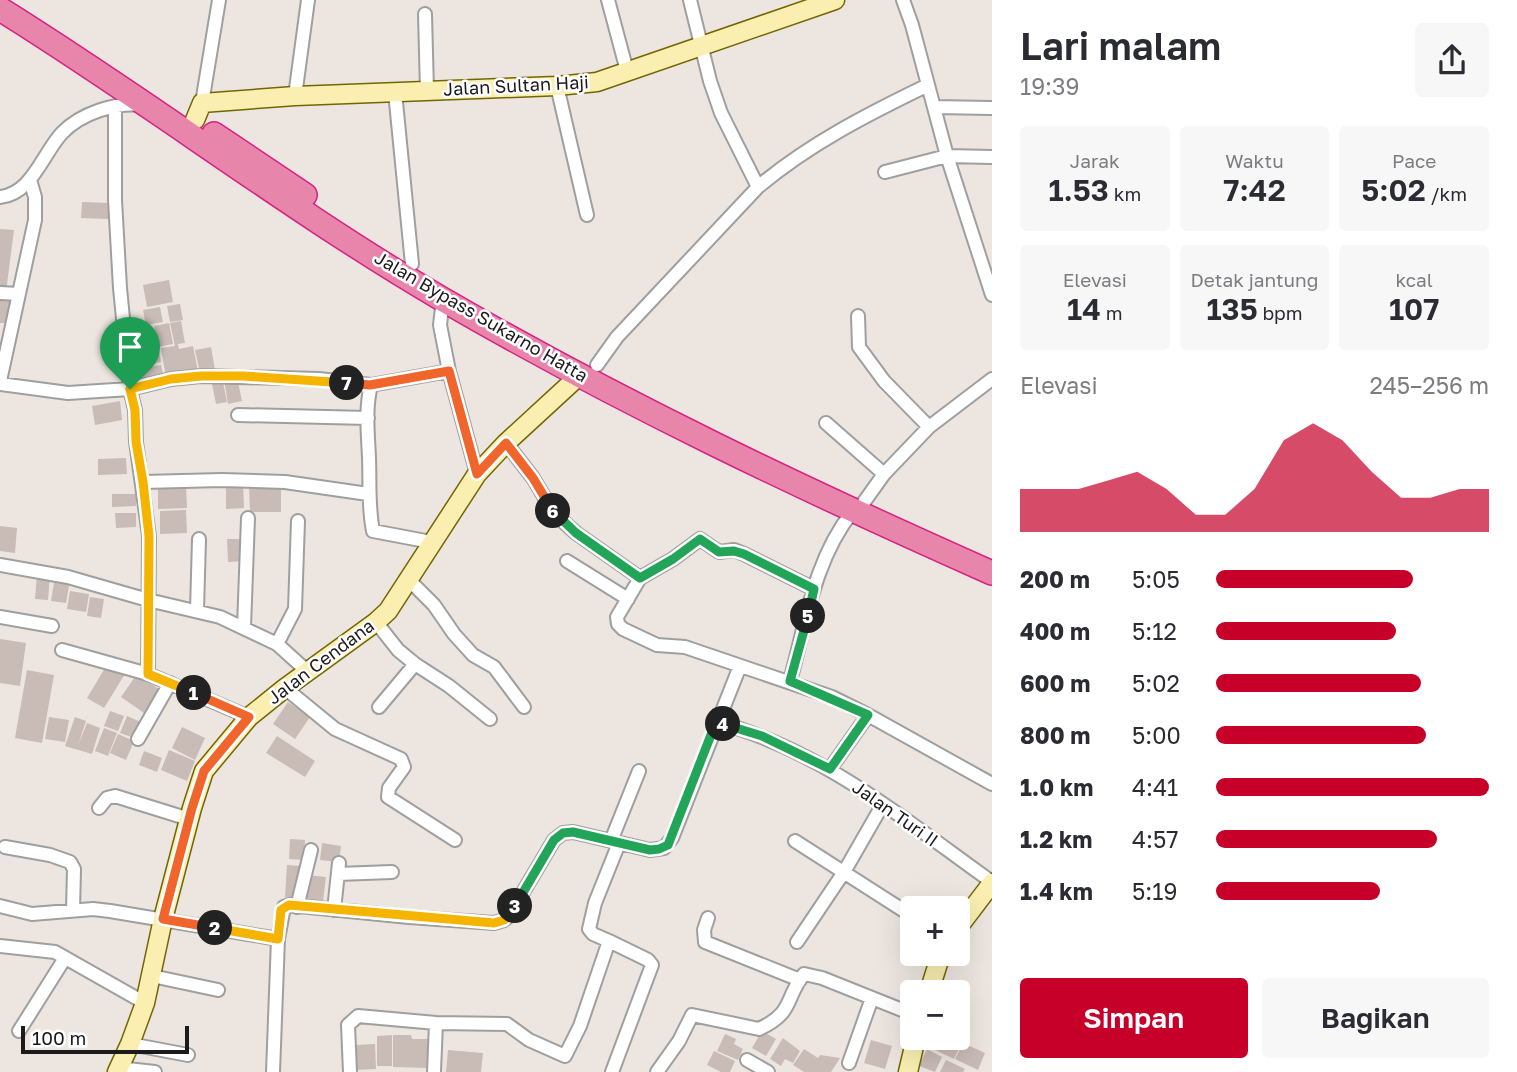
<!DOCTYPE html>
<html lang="id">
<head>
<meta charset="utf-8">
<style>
	:root { --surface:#fff; --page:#f7f7f7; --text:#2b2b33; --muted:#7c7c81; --accent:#c60029 }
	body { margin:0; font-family:"Golos Text",sans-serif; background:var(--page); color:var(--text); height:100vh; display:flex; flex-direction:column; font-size:26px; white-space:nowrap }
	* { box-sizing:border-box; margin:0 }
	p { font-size:23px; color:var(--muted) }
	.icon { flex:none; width:38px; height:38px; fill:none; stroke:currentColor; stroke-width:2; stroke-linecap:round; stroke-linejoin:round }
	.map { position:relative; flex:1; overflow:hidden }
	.sheet { display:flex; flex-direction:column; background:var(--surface); width:525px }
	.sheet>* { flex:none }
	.buttons { position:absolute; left:900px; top:896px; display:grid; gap:14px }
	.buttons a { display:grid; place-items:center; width:70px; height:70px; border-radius:7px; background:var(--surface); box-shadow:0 7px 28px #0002; font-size:35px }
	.scale { position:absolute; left:21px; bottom:18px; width:168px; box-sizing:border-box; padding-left:7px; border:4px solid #1b1b1b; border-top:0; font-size:19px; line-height:24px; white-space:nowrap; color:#1b1b1b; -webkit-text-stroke:5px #fff; paint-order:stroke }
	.pin { position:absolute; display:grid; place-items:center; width:60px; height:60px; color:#fff; margin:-72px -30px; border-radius:50% 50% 50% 0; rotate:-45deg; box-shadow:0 0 7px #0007 }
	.pin .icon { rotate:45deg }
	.km { position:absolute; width:35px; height:35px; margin:-18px; border-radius:50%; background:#222; color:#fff; font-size:19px; line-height:35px; text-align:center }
	.round { display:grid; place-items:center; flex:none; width:74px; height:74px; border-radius:7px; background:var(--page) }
	.overview { display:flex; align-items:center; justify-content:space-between; height:119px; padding:0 28px }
	h1 { font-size:38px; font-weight:600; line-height:52px }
	.figures { display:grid; grid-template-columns:repeat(3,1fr); gap:10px; height:119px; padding:7px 28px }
	.figures div { display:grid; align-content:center; border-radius:7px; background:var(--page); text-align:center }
	.figures b { font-size:30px; font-weight:600 }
	.figures small { font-size:19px; font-weight:400 }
	.figures p { font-size:19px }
	.chart { height:196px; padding:14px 28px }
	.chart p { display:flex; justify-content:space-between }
	.chart svg { width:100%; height:126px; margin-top:7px; fill:var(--accent); opacity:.7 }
	.button { display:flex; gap:14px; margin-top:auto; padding:14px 28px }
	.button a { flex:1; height:80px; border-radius:7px; background:var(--accent); color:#fff; font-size:28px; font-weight:600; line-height:80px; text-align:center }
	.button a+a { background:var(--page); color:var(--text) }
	ul { padding:0 28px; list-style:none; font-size:23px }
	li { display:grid; grid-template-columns:112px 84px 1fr; align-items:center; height:52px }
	li i { height:18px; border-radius:9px; background:var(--accent) }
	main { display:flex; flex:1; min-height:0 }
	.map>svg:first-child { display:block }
</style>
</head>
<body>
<main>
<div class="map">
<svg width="992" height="1072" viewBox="0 0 992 1072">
	<rect width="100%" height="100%" fill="#ede6e0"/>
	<path fill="#c9bbb6" d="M82,202L109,203L108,219L81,218Z
		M0,229L14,230L6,292H0Z
		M169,280L173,302L147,307L143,285Z
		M0,297L10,299L7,323H0Z
		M180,304L183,320L170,322L167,306Z
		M160,307L163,322L146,325L143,310Z
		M181,321L185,343L178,344L179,349L193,346L198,372L166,378L161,348L175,346L170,323Z
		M169,323L173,344L158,347L154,326Z
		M153,327L157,344L137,348L133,331Z
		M158,347L161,362L140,366L137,351Z
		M211,347L215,370L200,373L195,350Z
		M161,365L164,378L141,383L138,369Z
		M222,377L227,402L216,404L211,379Z
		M237,377L242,401L228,404L224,379Z
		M120,401L122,420L95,425L92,406Z
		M126,458L127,474L98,475V459Z
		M226,482H243L244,508L226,509Z
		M281,483V512H250L249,484Z
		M186,484L187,508L158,509V485Z
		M112,494H136V506L112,507Z
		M186,510L187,533L160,534V511Z
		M115,513H136V527L116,528Z
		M0,526L17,528L15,553L0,551Z
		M227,539H244L245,561L228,562Z
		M37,574L50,575L48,600L35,599Z
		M55,577L70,580L66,603L51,601Z
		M70,591L89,594L86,612L67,609Z
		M90,597L104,599L101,618L87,616Z
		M0,639L26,643L20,686L0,683Z
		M108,663L125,674L104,708L87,698Z
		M27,670L54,675L42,743L15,738Z
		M137,674L160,690L144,713L121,697Z
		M288,702L310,717L295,739L273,724Z
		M110,711L124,716L118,731L104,726Z
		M127,716L141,722L134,738L120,733Z
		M49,717L69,720L65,742L45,739Z
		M75,717L86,721L78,745L87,723L100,728L92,754L65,746Z
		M182,727L205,738L195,760L172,748Z
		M104,728L117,733L108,756L95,751Z
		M118,734L134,741L126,760L110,753Z
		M277,736L315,761L305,777L266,753Z
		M169,750L195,761L187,781L161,770Z
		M144,751L162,758L157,772L139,765Z
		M290,839L305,840L304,860L289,859Z
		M322,843L341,846L339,862L320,860Z
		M287,865L301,866L298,898L285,897Z
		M307,875L326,877L323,901L304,899Z
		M762,1031L776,1039L766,1056L752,1048Z
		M725,1034L736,1039L734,1044L743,1049L738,1060L717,1051Z
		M392,1035V1066H377V1036Z
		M393,1035H411L412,1039H429V1068L393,1067Z
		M783,1038L800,1051L793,1063L785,1059L781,1066L770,1059Z
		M936,1038H954L962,1042L954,1059L931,1048Z
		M871,1040L892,1046L885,1069L864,1063Z
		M963,1043L985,1053L978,1070L955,1059Z
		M375,1044L376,1069L355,1070L354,1045Z
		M804,1049L818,1058L820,1055L840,1058L831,1072H804L793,1065Z
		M927,1049L942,1057L935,1072L919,1066Z
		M448,1050L483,1053L481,1072H446Z
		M714,1051L735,1061L730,1072H721L707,1065Z
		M946,1060L965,1069L963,1072H940Z"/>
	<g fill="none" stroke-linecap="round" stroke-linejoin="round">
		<defs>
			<path id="street" d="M608,0L627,71
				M690,0L710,81L721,113L758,187
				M903,0L912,25L947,156L992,295
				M425,14L427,91
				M557,86L587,215
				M395,92L412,264
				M295,96L308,0
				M202,103L219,0
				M115,107V200L120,288L130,389L135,410L136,442L149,536L148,674
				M935,107L992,108
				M885,172L947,156L992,157
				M0,197C32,194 43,153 62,133C81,113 116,102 142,105
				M0,293L19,294
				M443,299L440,325L449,371L477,474
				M858,316L859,347L884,381L929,427
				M597,365L617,337L758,187C809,144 868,114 928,85
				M0,381L35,220V197L30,180
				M0,384L68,393L130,389L171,379L201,376L319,379L371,385L449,371
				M371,385C365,409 368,434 369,458C370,483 368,506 373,531L431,542
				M238,415L368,418
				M826,423L884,474
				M506,443L533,478L554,513L576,533L640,578L617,617L618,624L623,629L657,645L685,647L832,697L868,715L992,784
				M143,482L222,480L285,482L368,494
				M864,502L884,474L929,427L992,379
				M567,561L628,599
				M0,565L68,577L148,600L220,617L277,644L308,672
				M407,578L434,605L454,634L473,655L494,667L524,707
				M640,578L673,559L700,539L719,552L734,550L744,554L814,589
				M197,610L199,539
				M0,617L52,626
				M376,622L398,650L415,664L449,686L490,719
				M244,627L248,518
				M277,644L295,609L298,521
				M62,650L148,674L249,717
				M790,681C806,623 814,559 853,511
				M285,688L335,729L401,759L404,767L389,788L388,797L455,840
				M379,707L415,664
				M716,722C821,749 906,821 992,882
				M138,739L170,683
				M830,769L868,715
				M99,808L107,798L115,796L189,819
				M611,841L639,771
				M795,841L912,916
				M5,847L50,855L70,862L74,869L73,910
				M338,874L392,872
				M0,906L32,914L93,909L110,911L278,939
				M297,907L311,850
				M334,910L339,863
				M708,918L704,930L705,942L800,980
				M609,941L648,960L652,965L612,1072
				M797,942L844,872L883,804
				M0,946L55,952L145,1003
				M152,976L218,990
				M19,1031L65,958
				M130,1044L188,1055
				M747,1060L768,1072
				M849,1063L872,998
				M118,1068L155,1072
				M273,1072L278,939L284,907L289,905L409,917L494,923L504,920L509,916L554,840L563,833L573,832L650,850L664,848L672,838L740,666
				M350,1072L348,1025L358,1016L436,1023L507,1024L529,1040L565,1056L580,1026L609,941L593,934L589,929L595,903L619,843
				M434,1072L436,1023
				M657,1072L679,1041L692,1015L759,1029C795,1012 784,999 804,974L822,978L912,1014"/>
			<path id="secondary" d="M195,120L202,103L295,96L557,86L597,82L835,0
				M957,929L992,883
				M929,992L941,954
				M117,1072L130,1044L145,1003L163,919L192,808L204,771L249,717L285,688L376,622L388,611L477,474L506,443L581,374
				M908,1072L916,1038"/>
			<path id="highway" d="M0,9C150,102 290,210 442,299C619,402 805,490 992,573
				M214,134L305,195"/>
		</defs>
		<use href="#street" stroke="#9f9f9f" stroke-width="16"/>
		<use href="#secondary" stroke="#726602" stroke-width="21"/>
		<use href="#highway" stroke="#d82085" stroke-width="26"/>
		<use href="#street" stroke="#fff" stroke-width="12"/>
		<use href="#secondary" stroke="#faefb1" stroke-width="18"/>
		<use href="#highway" stroke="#e785ab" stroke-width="23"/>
	</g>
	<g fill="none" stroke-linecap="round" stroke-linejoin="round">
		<defs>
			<path id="split-1" d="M130,389L135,410L136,442L143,482L149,536L148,674L194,693"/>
			<path id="split-2" d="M194,693L249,717L204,771L192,808L163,919L215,928"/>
			<path id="split-3" d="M215,928L278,939L281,910L289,905L494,923L504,920L515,906"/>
			<path id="split-4" d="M515,906L554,840L563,833L573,832L650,850L659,849L668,845L716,722L723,724"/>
			<path id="split-5" d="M723,724L762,736L830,769L868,715L790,681L808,616"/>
			<path id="split-6" d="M553,511L576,533L640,578L673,559L700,539L719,552L734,551L744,554L814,589L808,616"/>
			<path id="split-7" d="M347,383L370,385L449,371L477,474L506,443L533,478L553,511"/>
			<path id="split-8" d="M130,389L171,379L201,376H243L347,383"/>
		</defs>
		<use href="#split-1" stroke="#fff" stroke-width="14"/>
		<use href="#split-2" stroke="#fff" stroke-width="14"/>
		<use href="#split-3" stroke="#fff" stroke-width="14"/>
		<use href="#split-4" stroke="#fff" stroke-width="14"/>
		<use href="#split-5" stroke="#fff" stroke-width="14"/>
		<use href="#split-6" stroke="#fff" stroke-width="14"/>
		<use href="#split-7" stroke="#fff" stroke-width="14"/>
		<use href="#split-8" stroke="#fff" stroke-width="14"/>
		<use href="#split-1" stroke="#f5b400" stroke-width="9"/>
		<use href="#split-2" stroke="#f0652b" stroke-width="9"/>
		<use href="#split-3" stroke="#f5b400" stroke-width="9"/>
		<use href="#split-4" stroke="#22a559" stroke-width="9"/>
		<use href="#split-5" stroke="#22a559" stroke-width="9"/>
		<use href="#split-6" stroke="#22a559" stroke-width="9"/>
		<use href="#split-7" stroke="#f0652b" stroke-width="9"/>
		<use href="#split-8" stroke="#f5b400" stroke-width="9"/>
	</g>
	<g text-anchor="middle" stroke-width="5" stroke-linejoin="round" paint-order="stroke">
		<g font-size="18" fill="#1b1b1b" stroke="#fff">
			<text transform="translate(516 86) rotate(-3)" y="6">Jalan Sultan Haji</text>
			<text transform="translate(481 317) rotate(30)" y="6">Jalan Bypass Sukarno Hatta</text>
			<text transform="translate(321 662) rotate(-37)" y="6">Jalan Cendana</text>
			<text transform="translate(895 814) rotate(35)" y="6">Jalan Turi II</text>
		</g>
	</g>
</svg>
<div class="buttons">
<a>+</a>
<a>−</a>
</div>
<div class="scale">100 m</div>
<div class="pin" style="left:130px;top:389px;background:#1e9e55"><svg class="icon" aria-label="arrive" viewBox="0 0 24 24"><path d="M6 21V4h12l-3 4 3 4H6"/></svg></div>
<b class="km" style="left:194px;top:693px">1</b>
<b class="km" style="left:215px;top:928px">2</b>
<b class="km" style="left:515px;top:906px">3</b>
<b class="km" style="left:723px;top:724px">4</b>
<b class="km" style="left:808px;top:616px">5</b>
<b class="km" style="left:553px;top:511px">6</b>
<b class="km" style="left:347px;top:383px">7</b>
</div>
<section class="sheet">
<div class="overview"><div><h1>Lari malam</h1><p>19:39</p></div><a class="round"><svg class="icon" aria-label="share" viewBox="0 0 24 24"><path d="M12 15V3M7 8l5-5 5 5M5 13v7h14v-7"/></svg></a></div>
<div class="figures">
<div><p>Jarak</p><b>1.53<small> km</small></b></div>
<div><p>Waktu</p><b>7:42</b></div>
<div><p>Pace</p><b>5:02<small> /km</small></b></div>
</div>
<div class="figures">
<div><p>Elevasi</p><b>14<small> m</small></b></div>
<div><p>Detak jantung</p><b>135<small> bpm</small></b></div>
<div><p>kcal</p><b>107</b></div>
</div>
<div class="chart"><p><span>Elevasi</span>245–256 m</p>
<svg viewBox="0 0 160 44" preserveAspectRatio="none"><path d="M0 44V29L10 29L20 29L30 26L40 23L50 29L60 38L70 38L80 29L90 12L100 6L110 12L120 23L130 32L140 32L150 29L160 29V44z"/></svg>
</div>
<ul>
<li><b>200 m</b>5:05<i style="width:72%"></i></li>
<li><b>400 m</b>5:12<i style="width:66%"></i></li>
<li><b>600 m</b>5:02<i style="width:75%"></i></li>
<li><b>800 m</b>5:00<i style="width:77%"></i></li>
<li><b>1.0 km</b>4:41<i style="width:100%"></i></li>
<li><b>1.2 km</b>4:57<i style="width:81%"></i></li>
<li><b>1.4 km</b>5:19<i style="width:60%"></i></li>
</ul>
<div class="button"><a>Simpan</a><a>Bagikan</a></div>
</section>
</main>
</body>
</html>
